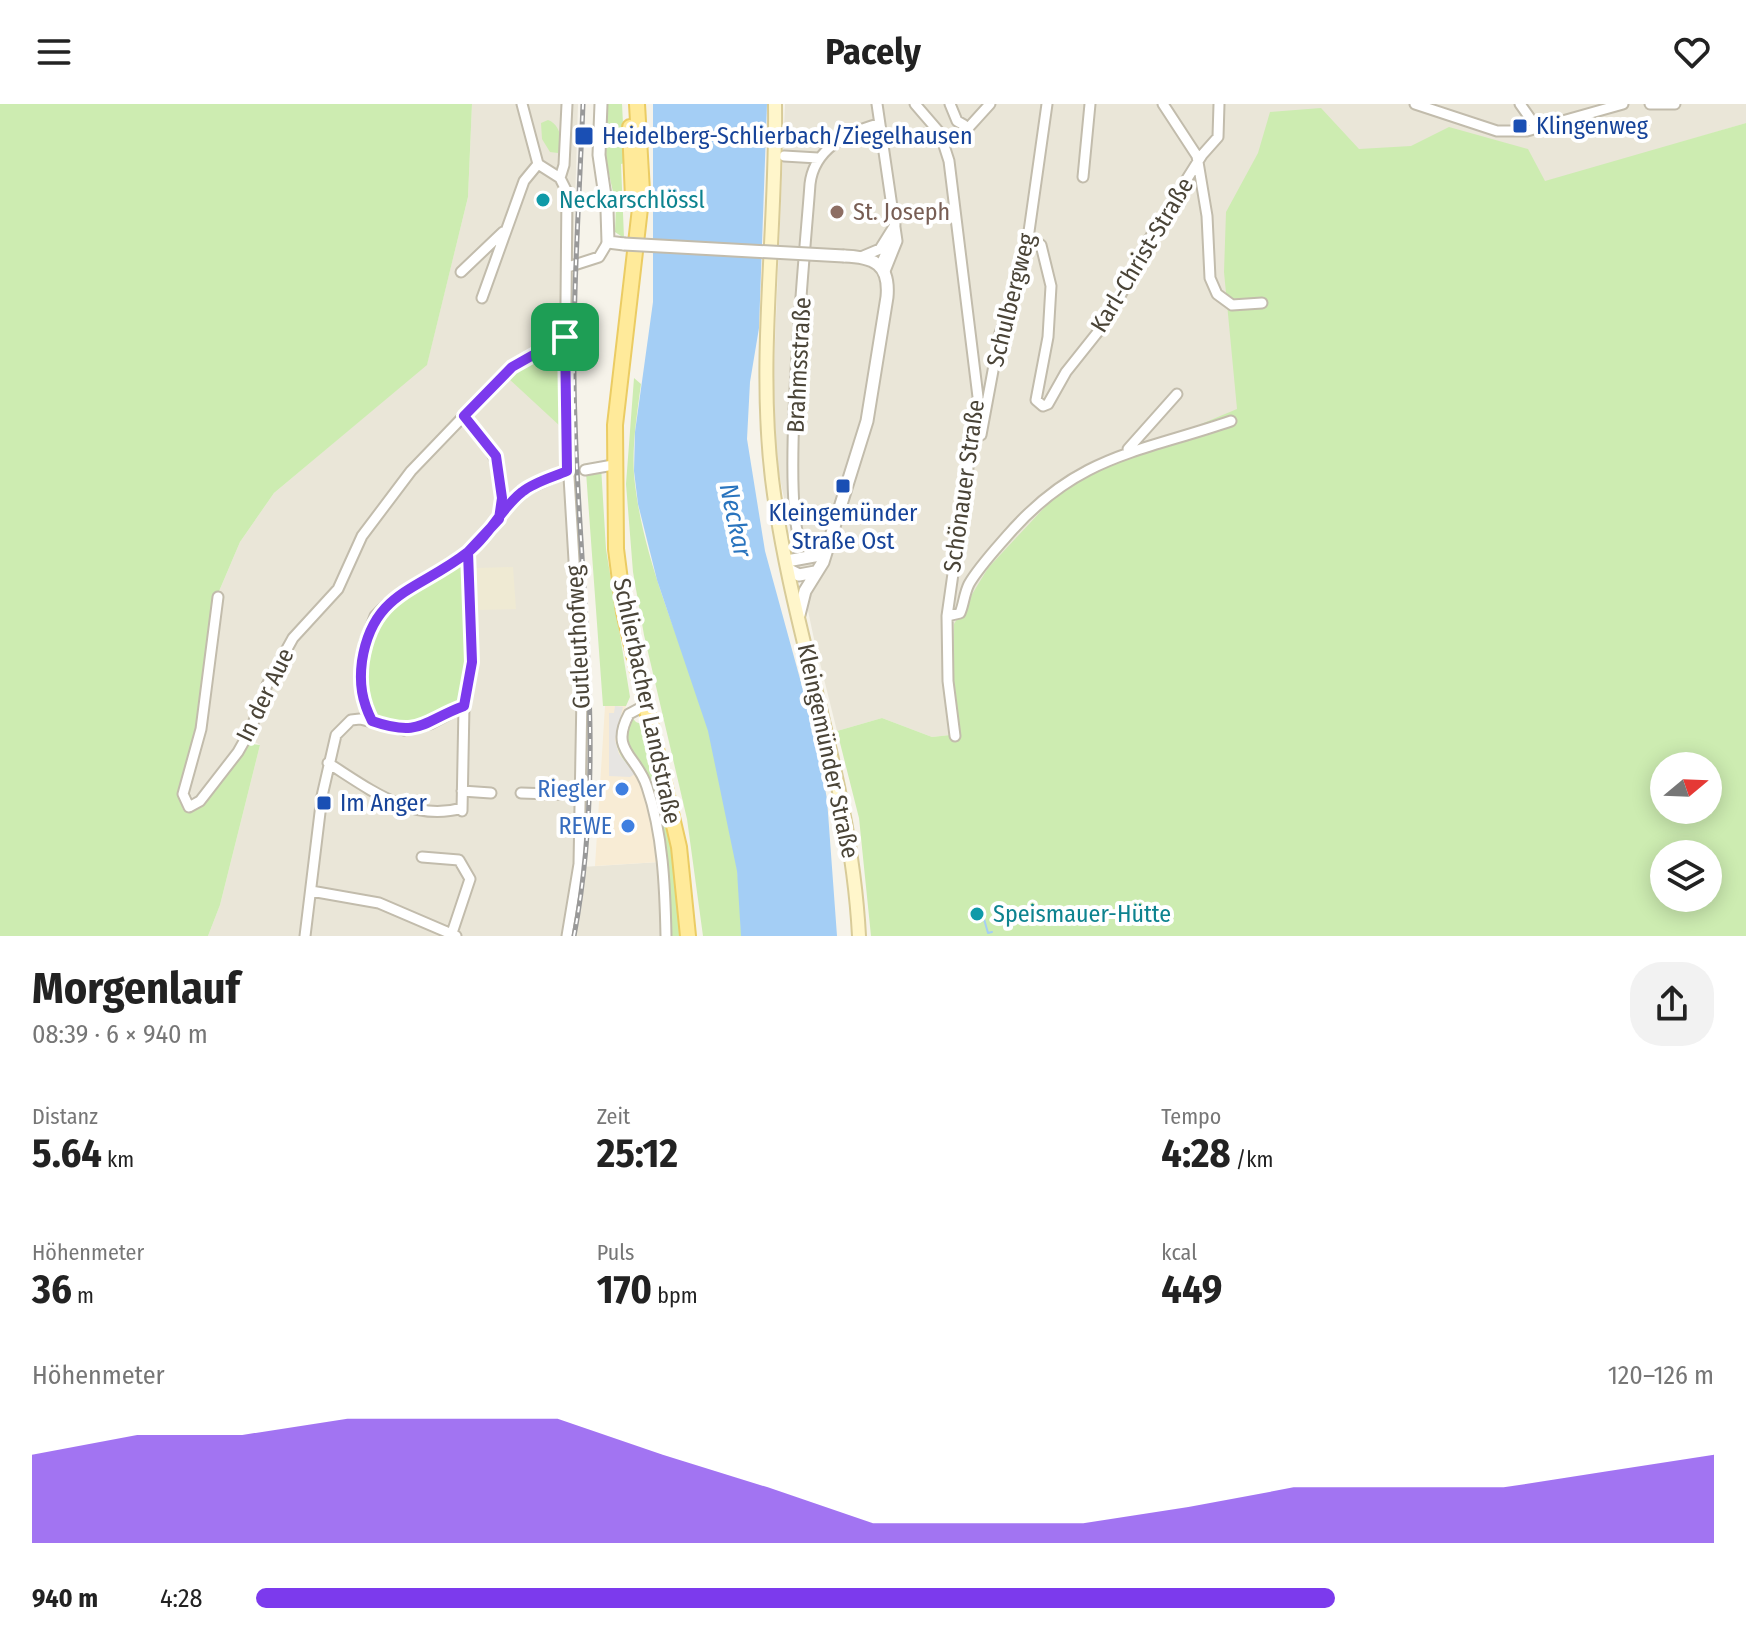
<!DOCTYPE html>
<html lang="de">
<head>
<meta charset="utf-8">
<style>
	:root { --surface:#fff; --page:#f2f2f2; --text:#222; --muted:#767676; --accent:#7c3aed }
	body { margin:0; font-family:"Fira Sans Condensed",sans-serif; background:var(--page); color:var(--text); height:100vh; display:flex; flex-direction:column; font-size:30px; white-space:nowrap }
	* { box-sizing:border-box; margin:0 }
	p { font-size:26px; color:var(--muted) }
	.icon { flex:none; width:44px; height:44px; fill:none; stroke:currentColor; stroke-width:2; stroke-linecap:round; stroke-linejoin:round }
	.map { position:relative; height:832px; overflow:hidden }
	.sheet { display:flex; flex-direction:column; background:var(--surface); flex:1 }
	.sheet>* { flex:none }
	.needle { width:52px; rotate:71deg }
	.controls { position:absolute; left:1650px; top:648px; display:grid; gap:16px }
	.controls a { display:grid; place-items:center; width:72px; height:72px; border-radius:50%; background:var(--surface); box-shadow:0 4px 20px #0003; font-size:40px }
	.pin { position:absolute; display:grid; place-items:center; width:68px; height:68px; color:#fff; margin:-34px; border-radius:16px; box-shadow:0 4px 12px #0006 }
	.round { display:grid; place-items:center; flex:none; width:84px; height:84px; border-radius:32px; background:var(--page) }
	.summary { display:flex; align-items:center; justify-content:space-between; height:136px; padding:0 32px }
	h1 { font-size:44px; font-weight:700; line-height:60px }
	.figures { display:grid; grid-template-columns:repeat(3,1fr); gap:12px; height:136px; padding:8px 32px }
	.figures div { display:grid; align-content:center }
	.figures b { font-size:40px; font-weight:700 }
	.figures small { font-size:22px; font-weight:400 }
	.figures p { font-size:22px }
	.chart { height:224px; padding:16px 32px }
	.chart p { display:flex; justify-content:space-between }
	.chart svg { width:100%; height:144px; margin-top:8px; fill:var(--accent); opacity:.7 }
	ul { padding:0 32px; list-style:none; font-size:26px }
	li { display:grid; grid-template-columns:128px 96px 1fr; align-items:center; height:60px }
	li i { height:20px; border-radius:10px; background:var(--accent) }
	header { display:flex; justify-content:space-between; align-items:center; height:104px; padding:0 32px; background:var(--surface); font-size:36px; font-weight:700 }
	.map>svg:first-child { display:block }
</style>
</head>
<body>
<header><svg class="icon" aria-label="menu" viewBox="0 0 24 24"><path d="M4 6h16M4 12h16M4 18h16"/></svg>Pacely<svg class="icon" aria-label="heart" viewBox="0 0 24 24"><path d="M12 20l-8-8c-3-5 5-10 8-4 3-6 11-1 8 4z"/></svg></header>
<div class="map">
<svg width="1746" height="832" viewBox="0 0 1746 832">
	<rect width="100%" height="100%" fill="#f6f3ea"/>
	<path fill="#eae6d8" d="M472,0H578L570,260L587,553L588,679L582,763L659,758L661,832H208L220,801L260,641L245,632L199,695L185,690L217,492L240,438L274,389L427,260L468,93Z
		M785,0H1746V19L1596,64L950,631L932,633L882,614L837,627L814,535L776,356L773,287Z"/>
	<path fill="#f8ecd5" d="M605,602H626L617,627L624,655L640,675L648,694L659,758L595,762Z"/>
	<path fill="#efead3" d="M513,463L516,505L477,506L476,464Z"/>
	<path fill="#cdecb1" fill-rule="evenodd" d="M0,0H472L468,93L427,261L274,389L240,438L217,492L198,620L179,695L183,705L192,707L203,699L246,639L260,641L220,801L208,832H0Z
		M622,0L625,59L621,60L624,134L615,128L616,102L606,56L607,0Z
		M1321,4L1359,45L1411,42L1449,23L1528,45L1545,77L1746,19V832H871L859,714L837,627L882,614L932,633L950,631L954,520L988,464L1072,374L1237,305L1224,168L1226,108L1258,49L1270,8ZM1664,662H1708V706H1664ZM1664,750H1708V794H1664Z
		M548,16C560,20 564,38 558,49L550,48L542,35L541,19Z
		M558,242L560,244L561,323L507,273L533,253Z
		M634,274L641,280C637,310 632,341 634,371C641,444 670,513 695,581C720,653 742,756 741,832H703L687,715L644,531L633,468L626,380Z
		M601,362L606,445L630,593L626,602H603L586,368Z
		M463,458L468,563L460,596C426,619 415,625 374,614C354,582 363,531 389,504C408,484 440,472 463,458Z
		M625,606L636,618L646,622L671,737L681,832H661C660,785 662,734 646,689C639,672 622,660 617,642C614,629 620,617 625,606Z"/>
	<path fill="#e7e5e2" d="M615,602L623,603L615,636L619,650L635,670L630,673L609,672V609H614Z"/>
	<path fill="#a4cef5" d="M653,0H767L759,224L750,278L747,335L765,447L814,626L827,695L837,832H741L737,767L708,627L657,476L638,400L634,367L635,328L653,198Z"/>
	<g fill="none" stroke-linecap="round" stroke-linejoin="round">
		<path stroke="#a4cef5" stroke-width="2" d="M984,815L988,829L992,828"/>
		<defs>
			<path id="minor" d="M522,0L538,60
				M877,0L897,137L885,167
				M915,0L940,29L949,57L978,293L947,512L948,577L955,632
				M950,0L957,17L964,21
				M1163,0L1197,52L1207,112L1210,174L1217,190L1232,201L1262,199
				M1415,0L1497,27H1527L1623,0
				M1520,0L1537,24
				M1650,0H1675
				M970,22L990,0
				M784,35L811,33L830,42
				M784,52L818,54
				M538,60L560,74L567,88L565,306L582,590L579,760L567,832
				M1083,73L1090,0
				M560,74L564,61L567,0
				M1028,132L1041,141L1051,182L1048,233L1036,296L1043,302L1048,300L1066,268L1109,214L1148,137L1202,51L1218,33L1219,0
				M861,153L880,145L895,121
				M881,160L891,138
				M568,163L599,153L608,138
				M461,168L503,128
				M482,194L524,77L538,60
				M464,312C496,347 505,365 500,413
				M971,336L981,331L1000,229L1023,170L1047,0
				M1128,345L1177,290
				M585,366L613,361
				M828,443L812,446L802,441C779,404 806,139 810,80C814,45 846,29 878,20
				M218,493L201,625L183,690L189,703L200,697L238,648L251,625L267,581L293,534L338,485L362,432L411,367L509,265L565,233
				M947,512L960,509C964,500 964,490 969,480C979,463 994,447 1007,432C1077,351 1137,349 1231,317
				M646,601L629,610C609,647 637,651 647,683C663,730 665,783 666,832
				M372,617L361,584L365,538L375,512L386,501L468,448L521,388L567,367
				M328,659C368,684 411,719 462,704
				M462,687L491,689
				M521,689L581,691
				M462,707L464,602
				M422,753L459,756L470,775L451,832
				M311,787L379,799L456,832
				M305,832L322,692L336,631L351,616L360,615L404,626L430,620L464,602L472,558L468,448"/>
			<path id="tertiary" d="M601,0L599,51L607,106L608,138L624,140
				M787,457L825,450
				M789,466L799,471L815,468
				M799,511L805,487L823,458L867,317L887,193C890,160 874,153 844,152"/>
			<path id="secondary" d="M775,0C777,125 757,251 772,375C791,530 851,675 859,832"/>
			<path id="primary" d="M637,0L642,87L615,321L616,445L624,508L679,743L688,832
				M630,23L633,94"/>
		</defs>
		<use href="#minor" stroke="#c2bcac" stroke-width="13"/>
		<use href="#tertiary" stroke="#c2bcac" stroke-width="15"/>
		<use href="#secondary" stroke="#d8cb98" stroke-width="16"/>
		<use href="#primary" stroke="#ebcc63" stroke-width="18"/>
		<use href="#minor" stroke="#fff" stroke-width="9"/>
		<use href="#tertiary" stroke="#fff" stroke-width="11"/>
		<use href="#secondary" stroke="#fff6cb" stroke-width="12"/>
		<use href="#primary" stroke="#ffea9a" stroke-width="14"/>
		<defs>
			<path id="rail" d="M574,832C607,659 580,490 575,316C571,211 579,105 583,0"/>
		</defs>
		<use href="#rail" stroke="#999" stroke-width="5"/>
		<use href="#rail" stroke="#fff" stroke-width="2" stroke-dasharray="6" stroke-linecap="butt"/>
		<defs>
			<path id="tertiary-bridge" d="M624,140L844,152"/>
		</defs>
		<use href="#tertiary-bridge" stroke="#c2bcac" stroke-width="15" stroke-linecap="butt"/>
		<use href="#tertiary-bridge" stroke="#fff" stroke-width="11"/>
	</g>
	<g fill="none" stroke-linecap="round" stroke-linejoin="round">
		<defs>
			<path id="route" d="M565,233L512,263L464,312L496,352L502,394L499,415L468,448L472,558L464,602C423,617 421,634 372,617C362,597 359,580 362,557C373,487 418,487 468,448C490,431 501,404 522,388C534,378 553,373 567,367L565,233"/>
		</defs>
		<use href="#route" stroke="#fff" stroke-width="16"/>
		<use href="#route" stroke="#7c3aed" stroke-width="10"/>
	</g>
	<g fill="#1a4fb4" stroke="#fff" stroke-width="3">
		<rect x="1512" y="14" width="16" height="16" rx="4"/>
		<rect x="574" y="22" width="20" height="20" rx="4"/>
		<rect x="835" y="374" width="16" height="16" rx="4"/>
		<rect x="316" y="691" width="16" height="16" rx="4"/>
	</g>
	<g fill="#0f9aa8" stroke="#fff" stroke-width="3">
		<circle cx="543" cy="96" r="8"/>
		<circle cx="977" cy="810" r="8"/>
	</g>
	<circle fill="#8d6e63" stroke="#fff" stroke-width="3" cx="837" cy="108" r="8"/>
	<g fill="#3f7fe0" stroke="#fff" stroke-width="3">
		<circle cx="622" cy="685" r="8"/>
		<circle cx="628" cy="722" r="8"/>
	</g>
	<g text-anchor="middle" stroke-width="8" stroke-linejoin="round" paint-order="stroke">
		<g font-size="24" fill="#164399" stroke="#fff" text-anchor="start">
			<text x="1536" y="30">Klingenweg</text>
			<text x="602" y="40">Heidelberg-Schlierbach/Ziegelhausen</text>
			<text x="843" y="417" text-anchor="middle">Kleingemünder<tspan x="843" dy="28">Straße Ost</tspan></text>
			<text x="340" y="707">Im Anger</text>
		</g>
		<g font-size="24" fill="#0d838f" stroke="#fff" text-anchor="start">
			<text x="559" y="104">Neckarschlössl</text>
			<text x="993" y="818">Speismauer-Hütte</text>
		</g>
		<g font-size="24" fill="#785e54" stroke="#fff" text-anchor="start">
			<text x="853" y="116">St. Joseph</text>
		</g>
		<g font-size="24" fill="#4a4437" stroke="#fff">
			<text transform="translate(1142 151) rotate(-59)" y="8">Karl-Christ-Straße</text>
			<text transform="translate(1011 196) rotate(-76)" y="8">Schulbergweg</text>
			<text transform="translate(799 261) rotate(-87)" y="8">Brahmsstraße</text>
			<text transform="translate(964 382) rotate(-82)" y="8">Schönauer Straße</text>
			<text transform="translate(578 533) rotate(-93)" y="8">Gutleuthofweg</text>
			<text transform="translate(265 591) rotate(-64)" y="8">In der Aue</text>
			<text transform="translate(647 597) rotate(78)" y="8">Schlierbacher Landstraße</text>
			<text transform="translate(828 647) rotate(78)" y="8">Kleingemünder Straße</text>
		</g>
		<g font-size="24" fill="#366cbe" stroke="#fff" text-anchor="end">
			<text x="606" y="693">Riegler</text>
			<text x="612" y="730">REWE</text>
		</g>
		<g font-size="26" font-style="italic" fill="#2974be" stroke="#fff">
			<text transform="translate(736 416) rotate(78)" y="9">Neckar</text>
		</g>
	</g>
</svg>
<div class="controls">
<a><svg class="needle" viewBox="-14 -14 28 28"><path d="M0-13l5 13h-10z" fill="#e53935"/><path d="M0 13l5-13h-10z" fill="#767676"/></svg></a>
<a><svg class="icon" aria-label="layers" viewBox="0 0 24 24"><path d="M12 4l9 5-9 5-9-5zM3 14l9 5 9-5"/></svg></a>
</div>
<div class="pin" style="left:565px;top:233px;background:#1e9e55"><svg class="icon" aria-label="arrive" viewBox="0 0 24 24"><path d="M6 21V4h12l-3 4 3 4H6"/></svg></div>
</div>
<section class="sheet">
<div class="summary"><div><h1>Morgenlauf</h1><p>08:39 · 6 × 940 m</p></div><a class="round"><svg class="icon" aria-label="share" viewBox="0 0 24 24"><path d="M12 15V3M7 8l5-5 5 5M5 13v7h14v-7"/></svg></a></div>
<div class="figures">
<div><p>Distanz</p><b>5.64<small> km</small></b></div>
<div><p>Zeit</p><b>25:12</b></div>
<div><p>Tempo</p><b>4:28<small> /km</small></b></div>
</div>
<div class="figures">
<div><p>Höhenmeter</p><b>36<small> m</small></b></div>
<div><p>Puls</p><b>170<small> bpm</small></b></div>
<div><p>kcal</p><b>449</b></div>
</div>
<div class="chart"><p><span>Höhenmeter</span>120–126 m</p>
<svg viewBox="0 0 160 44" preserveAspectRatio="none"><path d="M0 44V17L10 11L20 11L30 6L40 6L50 6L60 17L70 27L80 38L90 38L100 38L110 33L120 27L130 27L140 27L150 22L160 17V44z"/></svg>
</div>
<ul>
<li><b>940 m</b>4:28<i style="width:74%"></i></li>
</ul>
</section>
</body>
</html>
